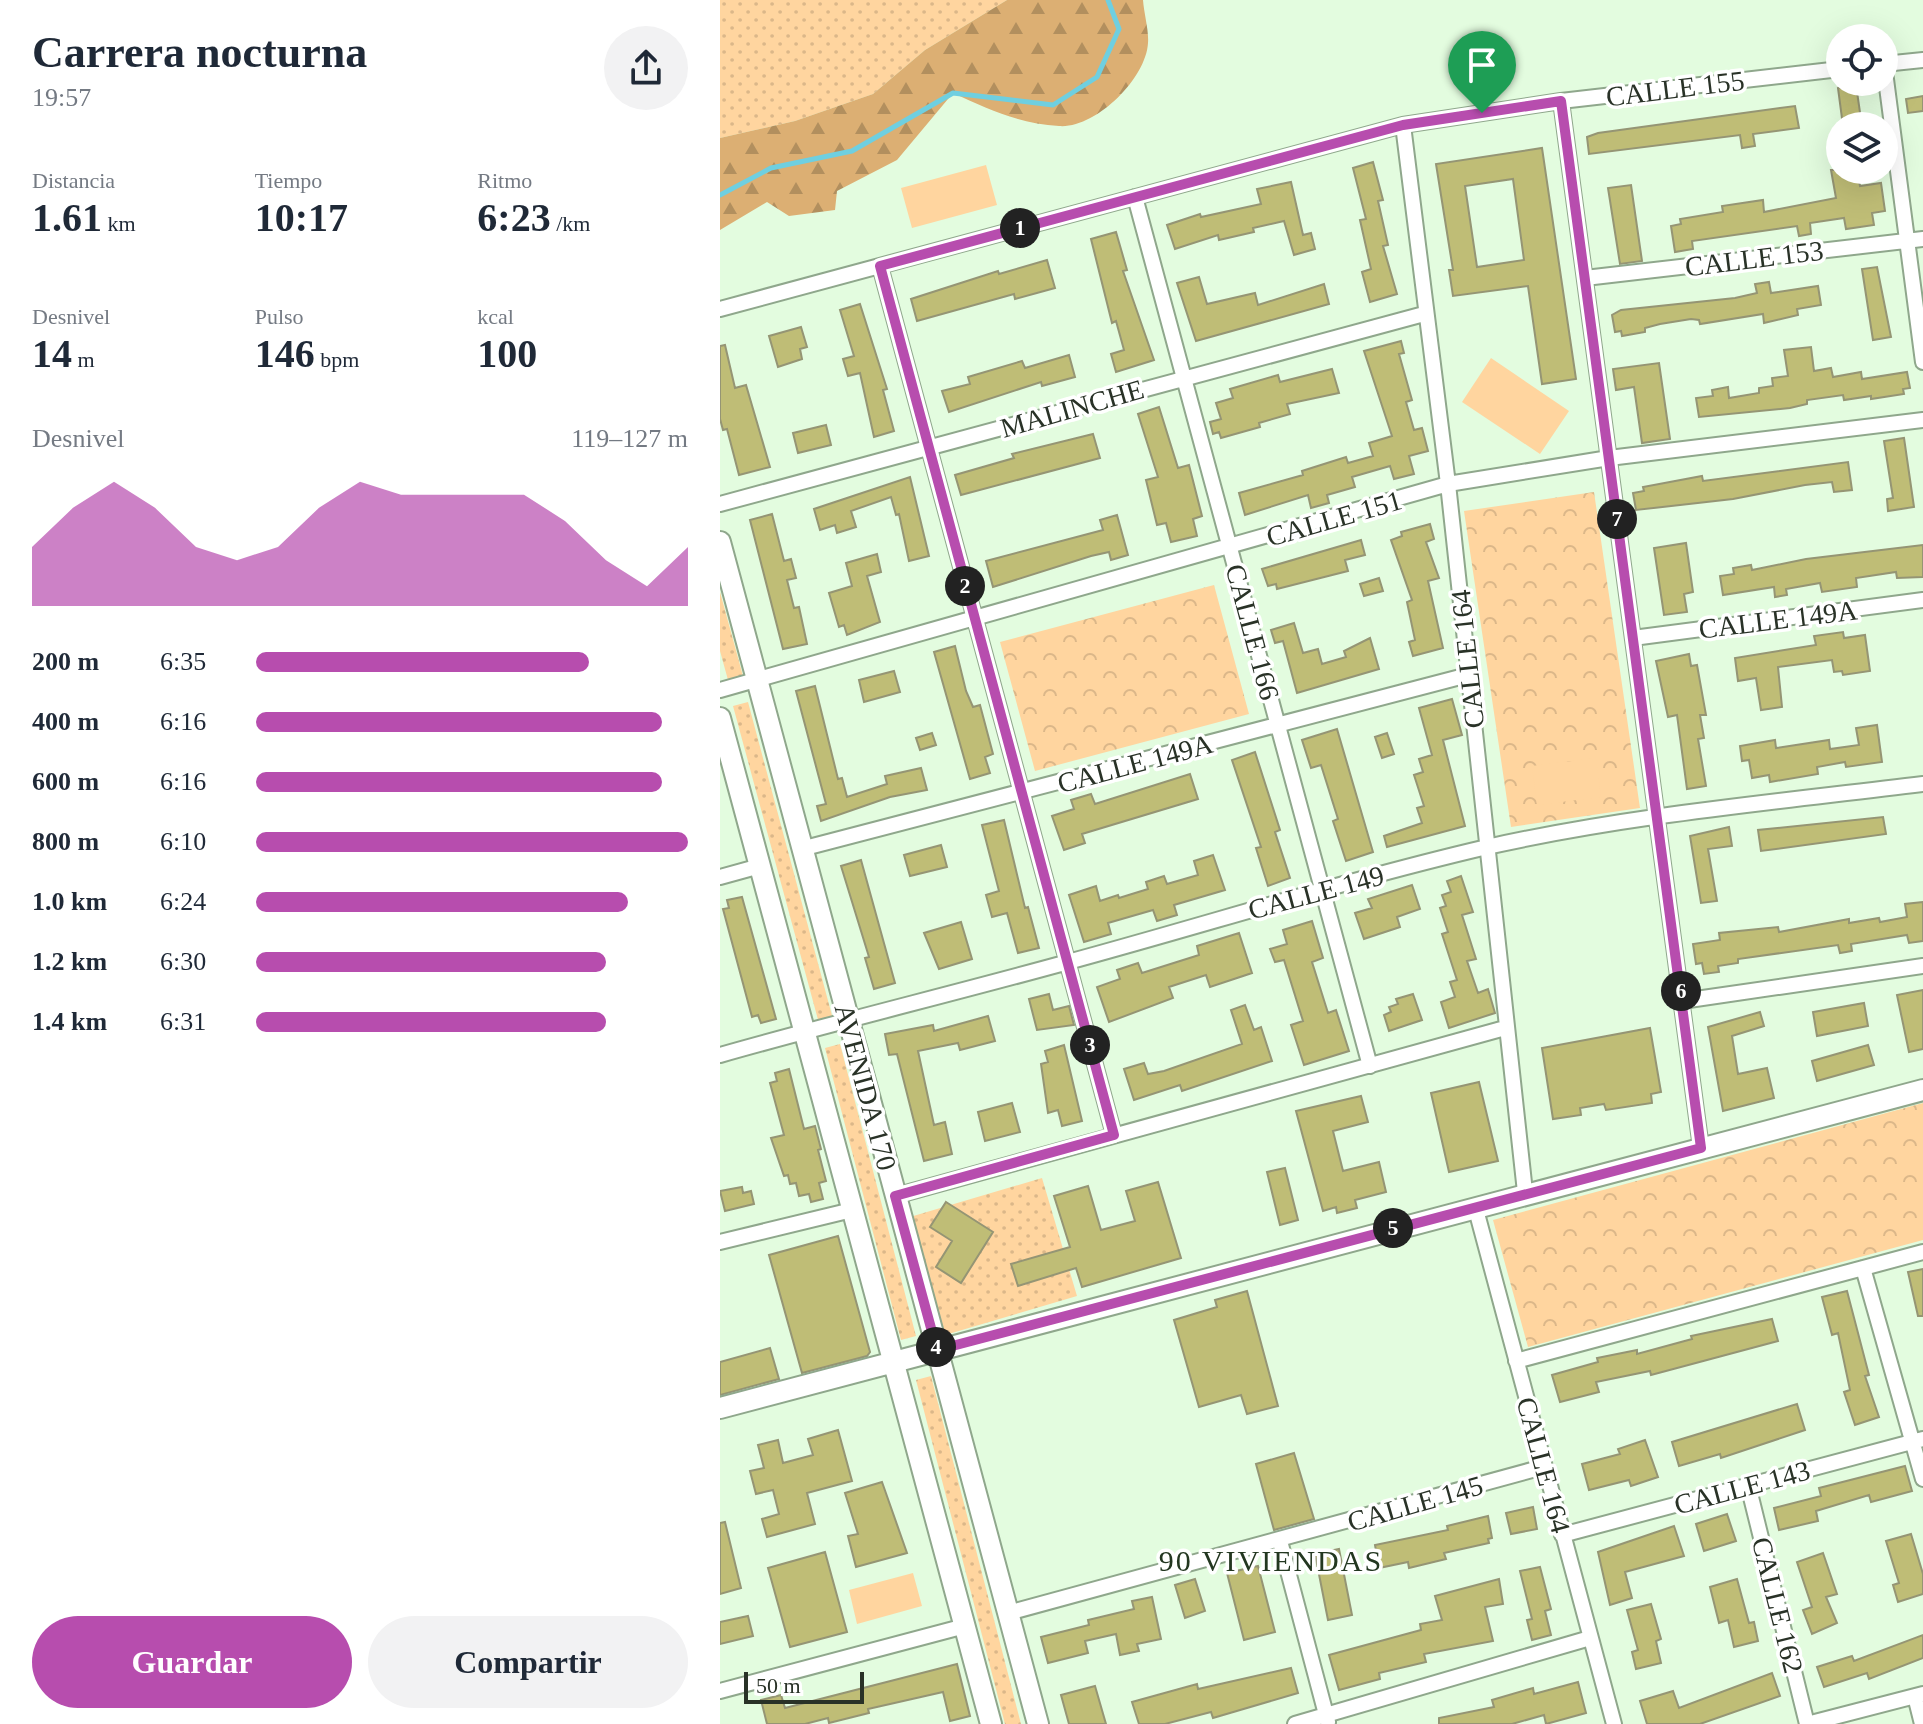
<!DOCTYPE html>
<html lang="es">
<head>
<meta charset="utf-8">
<style>
	:root { --surface:#fff; --page:#f2f2f3; --text:#1f2937; --muted:#747a83; --accent:#b74dae }
	body { margin:0; font-family:Georgia,serif; background:var(--page); color:var(--text); height:100vh; display:flex; flex-direction:column; font-size:30px; white-space:nowrap }
	* { box-sizing:border-box; margin:0 }
	p { font-size:26px; color:var(--muted) }
	.icon { flex:none; width:44px; height:44px; fill:none; stroke:currentColor; stroke-width:2; stroke-linecap:round; stroke-linejoin:round }
	.map { position:relative; flex:1; overflow:hidden }
	.panel { display:flex; flex-direction:column; background:var(--surface); width:720px }
	.panel>* { flex:none }
	.tools { position:absolute; left:1106px; top:24px; display:grid; gap:16px }
	.tools a { display:grid; place-items:center; width:72px; height:72px; border-radius:50%; background:var(--surface); box-shadow:0 8px 32px #0002; font-size:40px }
	.scale { position:absolute; left:24px; bottom:20px; width:120px; box-sizing:border-box; padding-left:8px; border:4px solid #293227; border-top:0; font-size:22px; line-height:28px; white-space:nowrap; color:#293227; -webkit-text-stroke:6px #fff; paint-order:stroke }
	.pin { position:absolute; display:grid; place-items:center; width:68px; height:68px; color:#fff; margin:-82px -34px; border-radius:50% 50% 50% 0; rotate:-45deg; box-shadow:0 0 8px #0007 }
	.pin .icon { rotate:45deg }
	.km { position:absolute; width:40px; height:40px; margin:-20px; border-radius:50%; background:#222; color:#fff; font-size:22px; line-height:40px; text-align:center }
	.round { display:grid; place-items:center; flex:none; width:84px; height:84px; border-radius:42px; background:var(--page) }
	.head { display:flex; align-items:center; justify-content:space-between; height:136px; padding:0 32px }
	h1 { font-size:44px; font-weight:600; line-height:60px }
	.figures { display:grid; grid-template-columns:repeat(3,1fr); gap:12px; height:136px; padding:8px 32px }
	.figures div { display:grid; align-content:center }
	.figures b { font-size:40px; font-weight:600 }
	.figures small { font-size:22px; font-weight:400 }
	.figures p { font-size:22px }
	.chart { height:224px; padding:16px 32px }
	.chart p { display:flex; justify-content:space-between }
	.chart svg { width:100%; height:144px; margin-top:8px; fill:var(--accent); opacity:.7 }
	.cta { display:flex; gap:16px; margin-top:auto; padding:16px 32px }
	.cta a { flex:1; height:92px; border-radius:48px; background:var(--accent); color:#fff; font-size:32px; font-weight:600; line-height:92px; text-align:center }
	.cta a+a { background:var(--page); color:var(--text) }
	ul { padding:0 32px; list-style:none; font-size:26px }
	li { display:grid; grid-template-columns:128px 96px 1fr; align-items:center; height:60px }
	li i { height:20px; border-radius:10px; background:var(--accent) }
	main { display:flex; flex:1; min-height:0 }
	.map>svg:first-child { display:block }
</style>
</head>
<body>
<main>
<section class="panel">
<div class="head"><div><h1>Carrera nocturna</h1><p>19:57</p></div><a class="round"><svg class="icon" aria-label="share" viewBox="0 0 24 24"><path d="M12 15V3M7 8l5-5 5 5M5 13v7h14v-7"/></svg></a></div>
<div class="figures">
<div><p>Distancia</p><b>1.61<small> km</small></b></div>
<div><p>Tiempo</p><b>10:17</b></div>
<div><p>Ritmo</p><b>6:23<small> /km</small></b></div>
</div>
<div class="figures">
<div><p>Desnivel</p><b>14<small> m</small></b></div>
<div><p>Pulso</p><b>146<small> bpm</small></b></div>
<div><p>kcal</p><b>100</b></div>
</div>
<div class="chart"><p><span>Desnivel</span>119–127 m</p>
<svg viewBox="0 0 160 44" preserveAspectRatio="none"><path d="M0 44V26L10 14L20 6L30 14L40 26L50 30L60 26L70 14L80 6L90 10L100 10L110 10L120 10L130 18L140 30L150 38L160 26V44z"/></svg>
</div>
<ul>
<li><b>200 m</b>6:35<i style="width:77%"></i></li>
<li><b>400 m</b>6:16<i style="width:94%"></i></li>
<li><b>600 m</b>6:16<i style="width:94%"></i></li>
<li><b>800 m</b>6:10<i style="width:100%"></i></li>
<li><b>1.0 km</b>6:24<i style="width:86%"></i></li>
<li><b>1.2 km</b>6:30<i style="width:81%"></i></li>
<li><b>1.4 km</b>6:31<i style="width:81%"></i></li>
</ul>
<div class="cta"><a>Guardar</a><a>Compartir</a></div>
</section>
<div class="map">
<svg width="1203" height="1724" viewBox="0 0 1203 1724">
	<defs>
		<pattern id="grass-dots" width="8" height="8" patternUnits="userSpaceOnUse" patternTransform="scale(2)"><rect width="8" height="8" fill="#ffd59f"/><path d="M2 2h.1M6 6h.1" fill="none" stroke="#dbb789" stroke-width="1.8" stroke-linecap="round"/></pattern>
		<pattern id="forest-firs" width="22" height="20" patternUnits="userSpaceOnUse" patternTransform="scale(2)"><rect width="22" height="20" fill="#dcaf73"/><path d="M5 1l3.5 6h-7zM16 11l3.5 6h-7z" fill="#b28f5e"/></pattern>
		<pattern id="park-crowns" width="20" height="18" patternUnits="userSpaceOnUse" patternTransform="scale(2)"><rect width="20" height="18" fill="#ffd59f"/><path d="M2 6a3 3 0 1 1 6 0M12 15a3 3 0 1 1 6 0" fill="none" stroke="#dbb789"/></pattern>
	</defs>
	<rect width="100%" height="100%" fill="#e3fcdf"/>
	<path fill="url(#grass-dots)" d="M0,0H287L205,50L153,94L75,121L0,138Z
		M0,592L23,676L8,680L0,651Z
		M28,702L114,1023L100,1027L13,706Z
		M120,1044L196,1336L181,1340L105,1048Z
		M322,1178L357,1296L225,1335L190,1217Z
		M211,1376L301,1724H285L196,1380Z"/>
	<path fill="url(#forest-firs)" d="M287,0H423C424,14 429,30 428,43C426,79 375,129 339,126C300,124 268,109 233,93L177,160L117,191L115,210L69,216L47,202L0,230V138L75,121L153,94L205,50Z"/>
	<path fill="url(#park-crowns)" d="M874,492L920,808L791,827L744,511Z
		M494,585L529,714L315,771L280,642Z
		M1203,1103V1240L808,1347L773,1220Z"/>
	<path fill="#ffd59f" d="M266,165L277,205L192,228L181,188Z
		M771,358L849,411L820,454L742,402Z
		M876,758L881,797L817,805L812,766Z
		M193,1573L202,1606L137,1624L129,1590Z"/>
	<g fill="none" stroke-linecap="round" stroke-linejoin="round">
		<path stroke="#6fcfe0" stroke-width="5" d="M0,195L51,168L132,151L233,93L333,105L377,77L399,29L388,0"/>
	</g>
	<path fill="#bfbd76" stroke="#959574" stroke-width="2" fill-rule="evenodd" d="M1136,85L1142,126H1123L1118,88Z
		M1203,96V111L1188,113L1186,99Z
		M1075,106L1079,128L1033,134L1035,146L1022,148L1020,135L869,154L867,137L878,133Z
		M822,148L856,379L822,384L808,286L733,296L729,270H733L716,164ZM793,179L804,260L757,267L745,186Z
		M653,162L663,200L658,201L668,245L663,246L677,294L650,302L642,272L651,269L640,220L646,219L633,168Z
		M1111,170H1137L1140,186L1161,183L1165,211L1152,213L1154,225L1126,229L1124,218L1090,223L1091,234L1079,236L1077,226L972,241L973,249L955,252L951,226L961,224L960,219L1003,212L1002,206L1043,200L1044,212L1116,198Z
		M571,182L583,235L591,233L595,249L574,255L564,221L533,228L534,232L499,240L498,235L455,249L447,225L480,214L481,217L541,204L537,189Z
		M911,185L922,261L900,264L888,188Z
		M396,232L407,270L403,271L434,360L396,372L391,354L404,350L396,321L392,323L371,239Z
		M327,260L335,288L295,299L294,294L197,321L191,299L278,271L279,274Z
		M1157,267L1171,337L1153,340L1142,269Z
		M479,277L487,304L535,293L538,305L604,284L609,304L476,341L457,283Z
		M1049,282L1051,293L1098,286L1101,305L1077,309L1078,315L1044,323L1043,314L980,324L979,320L971,319L940,324L925,328V332L902,336L901,331L895,332L892,315L901,310L1015,298L1037,293L1035,284Z
		M140,304L167,389L163,390L174,431L154,437L140,373L128,376L123,359L134,356L120,310Z
		M81,327L87,347L80,349L82,359L58,367L49,336Z
		M681,341L684,353L679,354L692,400L686,402L694,430L702,428L708,451L689,456L694,474L674,479L670,466L632,477L635,487L607,495L609,503L591,508L588,495L525,515L519,493L583,475L582,471L626,457L628,463L653,456L649,443L672,436L644,351Z
		M5,345L15,388L26,385L50,467L19,475L7,429L3,430L0,419V346Z
		M1091,347L1094,371L1111,368L1113,377L1141,372L1142,379L1187,372L1190,388L1183,389L1184,394L1151,399V396L1124,400L1123,395L1087,400V404L1070,408L979,417L976,398L993,396L992,390L1008,387L1009,398L1039,393V388L1053,386L1052,378L1068,376L1064,350Z
		M349,355L355,377L322,386L321,382L229,412L222,391L250,384L248,377L302,361L305,368Z
		M939,363L950,439L922,443L914,387L896,390L893,369Z
		M612,369L619,393L567,404L570,414L539,423L540,427L501,438L499,432L493,434L490,422L501,419L496,403L513,398L510,389L558,375L560,382Z
		M439,407L458,468L469,465L482,516L473,519L477,536L451,542L446,523L437,525L426,480L438,477L418,414Z
		M106,425L111,445L78,453L73,433Z
		M373,434L380,458L241,495L235,475L294,458L292,454Z
		M1184,438L1194,507L1168,511L1167,499L1173,498L1164,441Z
		M1128,462L1132,490L1114,492L1112,482L1085,485L1013,499L916,510L913,493L924,491L923,487L982,476L983,481Z
		M190,477L209,556L189,561L179,514L176,515L171,497L131,511L136,527L117,533L115,525L100,530L94,509Z
		M52,514L64,561L71,559L76,578L67,580L74,608L79,607L87,644L63,649L30,520Z
		M397,515L408,555L391,560L389,552L371,556L273,587L266,561L383,530L380,520Z
		M710,524L714,539L706,542L719,578L708,581L723,648L693,656L689,642L695,640L687,602L692,600L671,540L682,536L681,532Z
		M641,540L645,555L625,560L628,571L557,589L556,584L548,586L542,569Z
		M966,543L973,592L964,594L967,612L944,615L934,548Z
		M1203,545V577L1177,578L1176,572L1136,578L1137,587L1102,592L1100,583L1066,589L1067,595L1055,597L1054,587L1003,595L1000,576L1014,574L1013,568L1031,565L1032,570L1086,559Z
		M157,554L161,572L147,576L160,622L127,635L124,625L119,627L109,593L132,586L126,563Z
		M659,578L663,591L644,596L640,584Z
		M574,623L583,653L598,649L602,664L626,657L624,651L650,638L659,669L577,693L563,641L555,643L551,630Z
		M1123,632L1124,638L1145,635L1150,671L1123,675L1122,671L1114,672L1112,660L1058,667L1062,707L1041,710L1036,678L1018,681L1015,658L1096,645L1094,636Z
		M235,646L246,691L253,707L260,705L273,754L265,757L270,773L250,779L214,652Z
		M969,654L971,666L977,665L986,715H980L984,738L978,739L986,786L967,789L957,715L948,717L936,661Z
		M174,671L180,692L144,702L139,680Z
		M95,686L118,779L122,778L127,797L167,784L165,776L201,768L207,790L170,797L101,821L97,806L106,804L76,691Z
		M732,699L742,735L723,740L745,826L667,847L664,836L702,823L697,808L704,806L694,775L703,772L699,759L712,755L699,708Z
		M1157,725L1162,762L1126,767L1125,762L1097,767L1098,774L1050,782L1049,775L1032,778L1029,760L1022,761L1020,746L1055,740L1056,748L1109,740L1110,749L1139,745L1136,728Z
		M617,729L653,852L626,861L613,821L618,819L601,765L591,768L582,740Z
		M212,733L216,745L200,750L196,738Z
		M667,733L674,754L662,758L655,737Z
		M535,752L560,830L555,832L570,878L548,886L536,848L541,847L512,760Z
		M470,774L478,799L362,834L365,843L344,850L332,816L354,809L351,800L371,794L375,804Z
		M1163,817L1166,834L1041,851L1038,830Z
		M284,820L305,908L308,907L319,948L298,953L287,913L272,917L266,895L279,891L262,825Z
		M1009,827L1012,846L988,849L997,901L981,903L970,836Z
		M221,845L227,867L190,876L184,855Z
		M493,855L505,890L454,905L457,915L437,921L433,910L388,923L391,934L364,942L349,895L376,886L380,901L398,895L399,898L428,889L426,882L444,876L447,884L478,875L474,861Z
		M141,860L175,983L154,989L145,958L149,957L121,866Z
		M741,876L753,912L742,915L756,959L747,961L758,993L768,989L775,1013L729,1028L721,1002L735,997L730,982L737,980L722,934L728,932L720,908L726,906L722,895L731,892L727,881Z
		M692,885L700,909L677,917L680,927L644,939L635,913L652,908L648,899Z
		M22,897L56,1019L41,1023L38,1015L32,1017L3,909L9,908L7,900Z
		M1203,902V941L1189,943L1187,935L1131,944L1132,951L1120,953L1118,945L1018,959V963L998,966L999,972L984,974L982,963L976,964L973,944L1000,940L999,933L1058,927L1059,932L1129,919V923L1159,918L1160,922L1187,917L1185,904Z
		M592,921L603,958L592,962L608,1013L616,1010L629,1051L584,1065L571,1025L583,1021L564,960L555,962L550,949L567,944L563,930Z
		M241,922L252,959L219,969L204,933Z
		M519,933L532,973L490,987L486,975L449,987L453,998L389,1022L377,987L400,979L397,970L418,963L422,973L479,955L477,946Z
		M1203,990V1049L1189,1052L1177,995Z
		M329,994L333,1010L349,1006L354,1025L317,1030L309,999Z
		M693,994L702,1020L669,1031L664,1015L671,1012L669,1007L678,1004L676,999Z
		M1144,1003L1148,1026L1097,1036L1093,1012Z
		M525,1005L534,1030L541,1027L552,1061L462,1091L460,1085L414,1100L404,1069L424,1063L428,1074L444,1071L522,1044L511,1010Z
		M1040,1012L1044,1026L1012,1036L1018,1074L1047,1068L1054,1098L1003,1111L988,1027Z
		M268,1016L275,1041L240,1050L238,1043L198,1051L214,1125L225,1122L232,1154L204,1161L177,1054L169,1055L165,1034L213,1025L214,1031Z
		M930,1028L941,1092L931,1094L932,1103L886,1110L884,1104L860,1108L861,1115L833,1119L822,1048Z
		M344,1045L362,1121L342,1126L338,1110L328,1113L321,1064L328,1062L325,1051Z
		M1148,1045L1154,1065L1097,1081L1092,1061Z
		M69,1069L84,1129L95,1126L101,1149L98,1150L106,1181L99,1183L103,1199L91,1202L89,1194L79,1196L76,1183L70,1184L68,1175L64,1176L51,1138L64,1135L50,1083L57,1081L55,1073Z
		M759,1082L778,1161L729,1172L711,1093Z
		M641,1096L648,1122L613,1131L623,1171L659,1162L666,1192L635,1200L637,1208L617,1213L616,1207L603,1211L576,1111Z
		M292,1103L300,1132L265,1141L258,1112Z
		M565,1168L578,1220L560,1225L547,1172Z
		M438,1182L461,1258L362,1287L356,1268L298,1286L291,1264L350,1247L334,1196L368,1186L381,1230L415,1221L406,1191Z
		M22,1187L23,1193L31,1191L34,1204L5,1211L0,1191Z
		M226,1202L273,1232L241,1283L216,1267L232,1241L210,1227Z
		M118,1236L150,1352L147,1356L82,1373L49,1255Z
		M1203,1269V1316H1198L1188,1272Z
		M527,1291L558,1406L527,1414L521,1395L479,1407L454,1320L497,1307L495,1300Z
		M1127,1291L1149,1375L1145,1376L1159,1417L1135,1425L1124,1392L1130,1390L1118,1333L1112,1335L1102,1297Z
		M1052,1319L1058,1341L931,1375L930,1371L876,1382L879,1392L840,1402L832,1375L878,1362L877,1358L917,1350V1354L972,1339L971,1336Z
		M50,1348L59,1379L0,1395V1362Z
		M1077,1404L1085,1430L1001,1458L1000,1454L959,1466L952,1442Z
		M118,1430L132,1481L87,1493L95,1524L47,1537L42,1519L59,1514L53,1490L36,1494L30,1471L44,1468L38,1445L58,1440L63,1463L93,1455L88,1439Z
		M925,1440L938,1477L911,1486L909,1480L869,1490L862,1464L900,1454L898,1449Z
		M574,1453L594,1519L554,1530L536,1464Z
		M1185,1466L1192,1491L1151,1502L1149,1495L1096,1511L1098,1521L1059,1530L1054,1508L1101,1496L1099,1488Z
		M162,1482L187,1553L136,1567L128,1536L138,1534L125,1493Z
		M813,1507L817,1529L791,1534L786,1513Z
		M1007,1514L1016,1541L984,1551L976,1524Z
		M768,1516L772,1538L768,1539L769,1543L724,1553L726,1559L689,1568L688,1562L659,1568L655,1545L728,1530L727,1526Z
		M5,1522L21,1588L0,1594V1523Z
		M954,1526L964,1556L905,1572L912,1598L890,1605L878,1552Z
		M1191,1534L1203,1574V1594L1178,1602L1173,1585L1179,1583L1166,1541Z
		M619,1549L632,1615L608,1620L595,1554Z
		M105,1552L127,1632L70,1647L48,1568Z
		M1103,1553L1117,1594L1106,1597L1117,1623L1092,1634L1083,1610L1092,1607L1077,1562Z
		M538,1566L555,1632L524,1640L507,1573Z
		M820,1567L831,1609L825,1611L831,1635L812,1640L807,1620L812,1619L800,1571Z
		M475,1579L485,1611L465,1618L455,1585Z
		M779,1579L783,1604L765,1607L773,1641L704,1654L706,1662L659,1673L660,1679L619,1690L609,1655L701,1630L700,1624L722,1620L715,1596Z
		M1017,1579L1029,1623L1034,1622L1038,1641L1014,1647L1008,1620L999,1623L990,1587Z
		M432,1597L441,1639L417,1644L419,1651L400,1655L396,1634L365,1641L368,1653L328,1663L321,1637L369,1625L368,1620L414,1609L412,1601Z
		M931,1604L941,1639L936,1641L941,1663L916,1669L912,1652L918,1650L907,1610Z
		M28,1616L33,1636L0,1644V1622Z
		M1203,1635V1658L1149,1679L1147,1673L1104,1687L1097,1667L1132,1656L1134,1661Z
		M237,1664L250,1716L230,1721L223,1692L148,1709L149,1713L109,1723L108,1718L85,1724H47L41,1700L61,1695L65,1708Z
		M571,1668L578,1693L493,1718L491,1712L445,1724H419L412,1702L477,1684L478,1689Z
		M1052,1673L1060,1696L980,1724H927L920,1701L953,1691L959,1708Z
		M858,1682L866,1713L826,1724L824,1715L792,1724H719V1718L774,1707L772,1700L813,1688L814,1694Z
		M375,1686L386,1724H349L341,1695Z"/>
	<g fill="none" stroke-linecap="round" stroke-linejoin="round">
		<defs>
			<path id="street" d="M1164,64L1203,362
				M1164,64L1203,60
				M841,101L981,1148
				M683,125L728,484L805,1192
				M415,197L650,1066
				M160,266L394,1135
				M865,278L1203,239
				M0,309L683,125L841,101L1120,69
				M0,504L704,314
				M913,638L1203,600
				M0,690L728,484L889,458L1203,420
				M81,849L748,675
				M0,877L40,866
				M962,1001L1203,966
				M0,1055C116,1022 232,994 348,962C488,924 626,880 767,847C910,815 1057,802 1203,784
				M175,1196L785,1028
				M755,1206L894,1724
				M0,1242L132,1210
				M1143,1268L1203,1479
				M796,1361L1203,1252
				M1028,1485L1087,1724
				M842,1535L1203,1439
				M560,1541L608,1722
				M288,1613L823,1467
				M0,1691L245,1626
				M1195,1696L1202,1724
				M575,1724L870,1638
				M1087,1724L1203,1694"/>
			<path id="secondary" d="M0,542L318,1724
				M0,718L271,1724
				M0,1408L1203,1090"/>
		</defs>
		<use href="#street" stroke="#8fa78c" stroke-width="18"/>
		<use href="#secondary" stroke="#8fa78c" stroke-width="24"/>
		<use href="#street" stroke="#fff" stroke-width="14"/>
		<use href="#secondary" stroke="#fff" stroke-width="20"/>
	</g>
	<g fill="none" stroke-linecap="round" stroke-linejoin="round">
		<defs>
			<path id="route" d="M841,101L981,1148L217,1350L175,1196L394,1135L160,266L683,125Z"/>
		</defs>
		<use href="#route" stroke="#fff" stroke-width="16"/>
		<use href="#route" stroke="#b74dae" stroke-width="10"/>
	</g>
	<g text-anchor="middle" stroke-width="7" stroke-linejoin="round" paint-order="stroke">
		<g font-size="28" fill="#293227" stroke="#fff">
			<text transform="translate(955 88) rotate(-7)" y="10">CALLE 155</text>
			<text transform="translate(1034 258) rotate(-7)" y="10">CALLE 153</text>
			<text transform="translate(352 408) rotate(-16)" y="10">MALINCHE</text>
			<text transform="translate(614 518) rotate(-16)" y="10">CALLE 151</text>
			<text transform="translate(1058 619) rotate(-7)" y="10">CALLE 149A</text>
			<text transform="translate(533 632) rotate(75)" y="10">CALLE 166</text>
			<text transform="translate(747 659) rotate(-96)" y="10">CALLE 164</text>
			<text transform="translate(415 763) rotate(-15)" y="10">CALLE 149A</text>
			<text transform="translate(596 892) rotate(-15)" y="10">CALLE 149</text>
			<text transform="translate(146 1087) rotate(75)" y="10">AVENIDA 170</text>
			<text transform="translate(824 1465) rotate(75)" y="10">CALLE 164</text>
			<text transform="translate(1022 1487) rotate(-15)" y="10">CALLE 143</text>
			<text transform="translate(695 1503) rotate(-16)" y="10">CALLE 145</text>
			<text transform="translate(1058 1605) rotate(76)" y="10">CALLE 162</text>
		</g>
		<g font-size="30" letter-spacing="2" fill="#233720" stroke="#fff">
			<text x="551" y="1571">90 VIVIENDAS</text>
		</g>
	</g>
</svg>
<div class="tools">
<a><svg class="icon" aria-label="locate" viewBox="0 0 24 24"><circle cx="12" cy="12" r="6"/><path d="M12 2v4M12 18v4M2 12h4M18 12h4"/></svg></a>
<a><svg class="icon" aria-label="layers" viewBox="0 0 24 24"><path d="M12 4l9 5-9 5-9-5zM3 14l9 5 9-5"/></svg></a>
</div>
<div class="scale">50 m</div>
<div class="pin" style="left:762px;top:113px;background:#1e9e55"><svg class="icon" aria-label="arrive" viewBox="0 0 24 24"><path d="M6 21V4h12l-3 4 3 4H6"/></svg></div>
<b class="km" style="left:300px;top:228px">1</b>
<b class="km" style="left:245px;top:586px">2</b>
<b class="km" style="left:370px;top:1045px">3</b>
<b class="km" style="left:216px;top:1347px">4</b>
<b class="km" style="left:673px;top:1228px">5</b>
<b class="km" style="left:961px;top:991px">6</b>
<b class="km" style="left:897px;top:519px">7</b>
</div>
</main>
</body>
</html>
